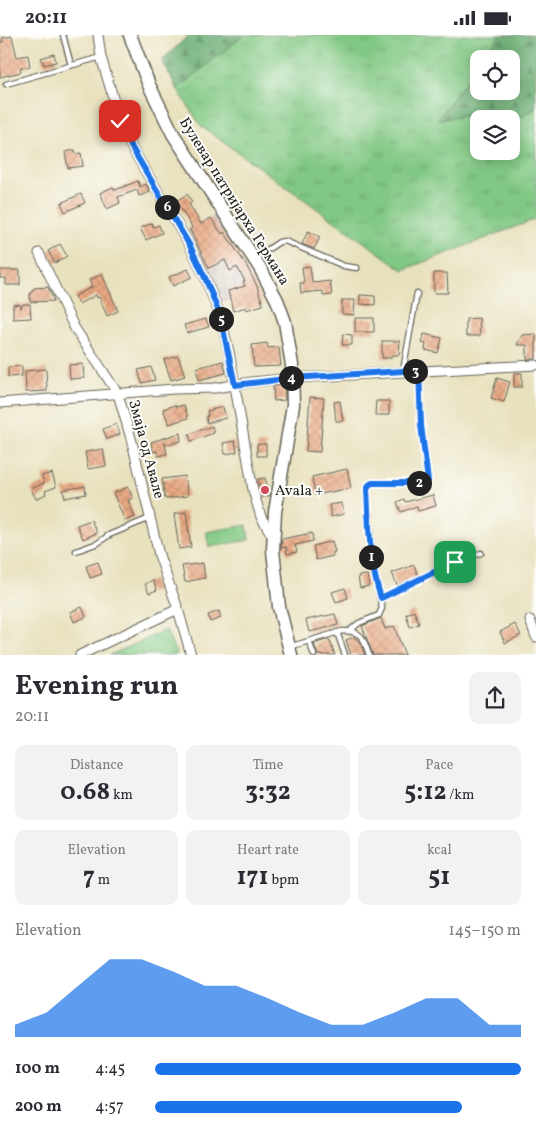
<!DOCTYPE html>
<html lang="en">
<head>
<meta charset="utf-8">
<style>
	:root { --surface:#fff; --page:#f2f2f3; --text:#2b2b33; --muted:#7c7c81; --accent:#1a73e8 }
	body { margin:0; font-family:Vollkorn,serif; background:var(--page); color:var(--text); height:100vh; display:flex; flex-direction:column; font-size:19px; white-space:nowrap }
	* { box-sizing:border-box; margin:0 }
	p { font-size:16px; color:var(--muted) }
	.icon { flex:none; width:28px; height:28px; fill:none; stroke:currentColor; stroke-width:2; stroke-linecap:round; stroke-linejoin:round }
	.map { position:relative; height:620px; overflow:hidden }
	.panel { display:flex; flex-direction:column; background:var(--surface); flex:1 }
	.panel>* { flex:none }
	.fabs { position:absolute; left:470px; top:15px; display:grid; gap:10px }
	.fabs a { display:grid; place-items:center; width:50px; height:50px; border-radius:10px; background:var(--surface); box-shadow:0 2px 12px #0003; font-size:25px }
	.pin { position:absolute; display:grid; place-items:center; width:42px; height:42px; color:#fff; margin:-21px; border-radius:10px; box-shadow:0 2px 8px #0006 }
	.km { position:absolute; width:25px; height:25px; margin:-12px; border-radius:50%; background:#222; color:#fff; font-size:14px; line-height:25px; text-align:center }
	.round { display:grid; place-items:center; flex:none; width:52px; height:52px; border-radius:10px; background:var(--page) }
	.summary { display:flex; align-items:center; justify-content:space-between; height:85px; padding:0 15px }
	h1 { font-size:28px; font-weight:700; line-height:38px }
	.stats { display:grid; grid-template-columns:repeat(3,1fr); gap:8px; height:85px; padding:5px 15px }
	.stats div { display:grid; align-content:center; border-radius:10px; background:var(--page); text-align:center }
	.stats b { font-size:25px; font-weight:700 }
	.stats small { font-size:14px; font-weight:400 }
	.stats p { font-size:14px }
	.chart { height:140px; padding:10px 15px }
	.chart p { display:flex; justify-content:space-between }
	.chart svg { width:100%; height:90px; margin-top:5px; fill:var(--accent); opacity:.7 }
	ul { padding:0 15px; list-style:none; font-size:16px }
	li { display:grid; grid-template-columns:80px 60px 1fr; align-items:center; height:38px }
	li i { height:12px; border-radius:6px; background:var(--accent) }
	.status { display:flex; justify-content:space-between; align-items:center; height:35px; padding:0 25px; background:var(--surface); direction:ltr }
	.status svg { height:14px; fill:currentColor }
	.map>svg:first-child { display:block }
</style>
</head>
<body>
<div class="status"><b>20:11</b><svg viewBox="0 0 49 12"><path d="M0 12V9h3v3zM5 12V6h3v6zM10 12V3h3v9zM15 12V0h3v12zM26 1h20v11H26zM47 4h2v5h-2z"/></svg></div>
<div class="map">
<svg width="536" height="620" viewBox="0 0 536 620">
	<defs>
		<pattern id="industrial-grid" width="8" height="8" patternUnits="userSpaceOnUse" patternTransform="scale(1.25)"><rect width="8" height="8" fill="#cfc1ba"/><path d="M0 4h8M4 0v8" fill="none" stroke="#b1a59f"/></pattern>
		<pattern id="grass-tufts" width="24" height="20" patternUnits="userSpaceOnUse" patternTransform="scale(1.25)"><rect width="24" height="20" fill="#80c883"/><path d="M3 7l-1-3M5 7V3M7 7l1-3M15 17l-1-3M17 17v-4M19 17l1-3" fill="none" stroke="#6eab71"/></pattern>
		<pattern id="forest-firs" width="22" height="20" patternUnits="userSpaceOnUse" patternTransform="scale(1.25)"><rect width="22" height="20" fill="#68ac71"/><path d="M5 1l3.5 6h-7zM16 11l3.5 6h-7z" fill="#558b5c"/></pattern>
		<pattern id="building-cross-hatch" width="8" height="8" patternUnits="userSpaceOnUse" patternTransform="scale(1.25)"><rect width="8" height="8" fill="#e9a983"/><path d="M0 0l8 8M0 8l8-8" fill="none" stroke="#c79171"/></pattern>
	</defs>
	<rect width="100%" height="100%" fill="#fdfcf7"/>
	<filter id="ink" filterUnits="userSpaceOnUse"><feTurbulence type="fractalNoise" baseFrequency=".02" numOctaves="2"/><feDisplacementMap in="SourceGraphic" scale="10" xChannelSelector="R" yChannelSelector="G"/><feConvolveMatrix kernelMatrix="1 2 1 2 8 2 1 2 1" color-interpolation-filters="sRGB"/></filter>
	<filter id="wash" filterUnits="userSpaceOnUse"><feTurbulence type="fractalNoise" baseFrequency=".0096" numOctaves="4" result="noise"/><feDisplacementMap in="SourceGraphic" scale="20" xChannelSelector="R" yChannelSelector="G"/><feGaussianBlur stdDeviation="1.12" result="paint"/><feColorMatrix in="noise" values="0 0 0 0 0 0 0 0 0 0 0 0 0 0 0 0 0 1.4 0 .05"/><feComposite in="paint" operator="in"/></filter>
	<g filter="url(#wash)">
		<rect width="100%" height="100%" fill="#e8e1be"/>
		<path fill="url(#industrial-grid)" d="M214,180L246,230L259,255L221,267L215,249L187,195Z"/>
		<path fill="url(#grass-tufts)" stroke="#4e7250" fill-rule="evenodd" d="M244,0H500L482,24H479V29L438,85L461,81H523L536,73V184L403,235L201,91L174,49L220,19ZM479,84H511V116H479Z"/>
		<path fill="url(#forest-firs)" stroke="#426446" d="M189,0H244L177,54L162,25Z
			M500,0H536V73L523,81H461L437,85L479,29V56H511V24H482Z"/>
		<path fill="#80c883" stroke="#4e7250" d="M247,490L249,505L209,512L206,497Z
			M166,595L177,620H110Z"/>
		<g id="blocks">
			<path fill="url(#building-cross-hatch)" d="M12,1L17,22L28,20L30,32L20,33L21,37L0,42V7H3L2,3Z
				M54,19L56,27L44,30L41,23Z
				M75,115L76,119L81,118L83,131L68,133L65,117Z
				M138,146L140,152L146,149L150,157L139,161L137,155L118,162L120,168L107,174L100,158L113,152L115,155Z
				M81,159L85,168L65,177L61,168Z
				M187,159L192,167L189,169L201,189L211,183L222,199L224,197L245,228L257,251L263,270L246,275V272L233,276L228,256L245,251L243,246H245L237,232L230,236L225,225L209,233L190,195L192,192L176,166Z
				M152,188L153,192L159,190L162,198L146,205L140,193Z
				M308,196L320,202L314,214L302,209Z
				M60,209L67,221L55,228L48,216Z
				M310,231L312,247L313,248L330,246L332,260L323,261V256L301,258L300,248H304L302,232Z
				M188,234L192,242L173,251L169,242Z
				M0,235H20V250H6V243H0Z
				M434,238H447L448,258H434Z
				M102,239L118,276L107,281L99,262L97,263L96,260L79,269L75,261L92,252L89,245Z
				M48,252L54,266L30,267V259L34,253Z
				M360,260L375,261V270L360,269Z
				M342,265H355L354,280L342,279Z
				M20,269V274L23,269H30L31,283L13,284V270Z
				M355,283H374V297H355Z
				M479,283L480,301H466V284Z
				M206,284L209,292L187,298L184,290Z
				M343,299L352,300V310H342Z
				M424,299L442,303L438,318L425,315L426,309L422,308Z
				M536,299V324H527V310H517L522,300Z
				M382,306H400L399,320H391V323H382Z
				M267,308L268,313L279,312L281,331L254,332L252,310Z
				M178,321L185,341L171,345L164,325Z
				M223,326L226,338L199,345L196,333Z
				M83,329L84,343L70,344L69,330Z
				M22,331V341L8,342V332Z
				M151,332L155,345L142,348L138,335Z
				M46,334L47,356L26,357L25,336Z
				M514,338H522V352H514Z
				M497,343L510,347L504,367L491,363Z
				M284,350L285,365L274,366L273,351Z
				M310,362L324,363L320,417L306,416Z
				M340,366L343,386H336L334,367Z
				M376,366H389V380H375Z
				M175,370L176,372L184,370L188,383L169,389L163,374Z
				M223,372L226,383L207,388L206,381H208L207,376Z
				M116,389L120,399L107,404L103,394Z
				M212,391L214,398L191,406L189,399Z
				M180,398L181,406L165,410V408L167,419L158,421L157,416L153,417L151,407Z
				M235,406L237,417L225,419L223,408Z
				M257,409H266V421H257Z
				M103,414L106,431L88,434L85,417Z
				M347,434L351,453L315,460L312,442Z
				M52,438L56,452L45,456L46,459L36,464L31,454L44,448L42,441Z
				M185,441L188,461L165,464L162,444Z
				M265,443L270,459L269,461L262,462L258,444Z
				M85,451L86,459L65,463L63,455Z
				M128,452L133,463L128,465L135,482L125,486L113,458Z
				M433,460L436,471L418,476L417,471L401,477L397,467L404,464L405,467Z
				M342,468L344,479L331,482L329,470Z
				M186,477L191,512L179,514L174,479Z
				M91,485L97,498L83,504L77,490Z
				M312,498L313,506L295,510L297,517L287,519L286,512L281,513L282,504Z
				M332,506L335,517H333V521L316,525L313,511Z
				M98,527L102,539L90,543L86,531Z
				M203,528L205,543L185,547L182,531Z
				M414,530L418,541L397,550L392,538Z
				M367,540L369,551L360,553L358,541Z
				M153,545L157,555L149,558L145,549Z
				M345,553L348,563L336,567L332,557Z
				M82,572L86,582L74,587L70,577Z
				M219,576L221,583L210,587L208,580Z
				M414,576L419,589L410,592L406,579Z
				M335,579L338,590L309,597L306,585Z
				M381,583L385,594L394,591L405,620H373L362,591Z
				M515,589L521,600L505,608L500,597Z
				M354,602L360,607L365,620H351L346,605Z
				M329,604L335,620H318L314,609Z"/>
		</g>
	</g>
	<g filter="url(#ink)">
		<use href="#blocks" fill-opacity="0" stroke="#636155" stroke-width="1"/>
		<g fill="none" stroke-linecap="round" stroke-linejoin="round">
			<defs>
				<path id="service" d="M63,0L71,30
					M6,49L101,22
					M255,223L279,207L285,206L344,231L357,233
					M403,336L417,258
					M76,516L98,508L109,500L150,483
					M381,563L455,527L481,518
					M349,596L359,588L379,580L382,573L372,524L367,454L369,450L372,448H425L428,446L421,390L419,337
					M337,597L345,620
					M309,606L314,620
					M289,612L342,596C363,596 363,603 369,620"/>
				<path id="minor" d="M98,0L101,22L120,86L132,113L190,211L206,245L220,280L229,317L253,455L261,482L273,502
					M39,218L74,292L118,359L132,407L159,520L178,574L191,620
					M0,368L174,354L215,353L252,347L293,343L536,330
					M530,585L536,602
					M80,620L178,574"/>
				<path id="secondary" d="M130,0L149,50L173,99L260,233L277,265L285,287L292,330L293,370L275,477L273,515L279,572L291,620"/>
			</defs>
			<use href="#service" stroke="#636155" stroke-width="7"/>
			<use href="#minor" stroke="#636155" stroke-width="11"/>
			<use href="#secondary" stroke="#636155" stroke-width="15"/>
			<use href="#service" stroke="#fff" stroke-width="4.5"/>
			<use href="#minor" stroke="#fff" stroke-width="9"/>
			<use href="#secondary" stroke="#fff" stroke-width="12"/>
		</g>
	</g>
	<g fill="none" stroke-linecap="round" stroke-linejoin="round" filter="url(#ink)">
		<defs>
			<path id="route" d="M120,86L132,113L190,211L206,245L220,280L235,350L293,343L419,335L421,390L428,446L426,448H372L369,450L367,454C369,491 369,528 381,563L455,527"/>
		</defs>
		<use href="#route" stroke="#fff" stroke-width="10"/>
		<use href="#route" stroke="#1a73e8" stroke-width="6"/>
	</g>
	<circle fill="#d1495b" stroke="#fdfcf7" stroke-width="2" cx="265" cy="455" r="5"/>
	<g text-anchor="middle" stroke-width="4" stroke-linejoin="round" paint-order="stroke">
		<g font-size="15" fill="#1c1c1c" stroke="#fdfcf7">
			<text transform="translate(235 166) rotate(58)" y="5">Булевар патријарха Германа</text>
			<text transform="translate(147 414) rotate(75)" y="5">Змаја од Авале</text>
		</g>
		<g font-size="15" fill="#1c1c1c" stroke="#fdfcf7" text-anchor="start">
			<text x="275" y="460">Avala +</text>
		</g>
	</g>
</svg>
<div class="fabs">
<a><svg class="icon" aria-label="locate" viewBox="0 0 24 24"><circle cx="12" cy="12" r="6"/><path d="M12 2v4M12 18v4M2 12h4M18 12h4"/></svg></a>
<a><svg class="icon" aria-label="layers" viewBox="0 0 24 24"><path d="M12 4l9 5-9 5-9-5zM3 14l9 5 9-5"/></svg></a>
</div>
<div class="pin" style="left:455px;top:527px;background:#1e9e55"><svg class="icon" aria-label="arrive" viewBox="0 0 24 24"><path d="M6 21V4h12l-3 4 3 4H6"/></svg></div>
<div class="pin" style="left:120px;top:86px;background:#d93025"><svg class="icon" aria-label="check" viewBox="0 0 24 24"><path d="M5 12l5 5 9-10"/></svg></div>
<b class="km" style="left:371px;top:522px">1</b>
<b class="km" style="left:419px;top:448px">2</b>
<b class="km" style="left:415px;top:336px">3</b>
<b class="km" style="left:291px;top:343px">4</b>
<b class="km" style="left:221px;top:284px">5</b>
<b class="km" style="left:167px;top:172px">6</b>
</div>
<section class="panel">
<div class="summary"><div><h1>Evening run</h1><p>20:11</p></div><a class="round"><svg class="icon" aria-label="share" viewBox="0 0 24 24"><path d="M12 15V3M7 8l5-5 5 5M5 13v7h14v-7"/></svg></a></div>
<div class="stats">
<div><p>Distance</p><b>0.68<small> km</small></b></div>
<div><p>Time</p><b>3:32</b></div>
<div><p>Pace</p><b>5:12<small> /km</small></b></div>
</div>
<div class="stats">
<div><p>Elevation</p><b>7<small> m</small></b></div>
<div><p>Heart rate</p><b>171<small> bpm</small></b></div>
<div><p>kcal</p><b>51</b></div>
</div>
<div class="chart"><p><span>Elevation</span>145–150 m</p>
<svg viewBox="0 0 160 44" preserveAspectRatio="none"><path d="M0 44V38L10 32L20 19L30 6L40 6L50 12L60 19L70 19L80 25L90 32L100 38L110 38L120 32L130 25L140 25L150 38L160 38V44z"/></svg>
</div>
<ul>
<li><b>100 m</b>4:45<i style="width:100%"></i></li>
<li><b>200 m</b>4:57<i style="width:84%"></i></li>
</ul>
</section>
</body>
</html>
